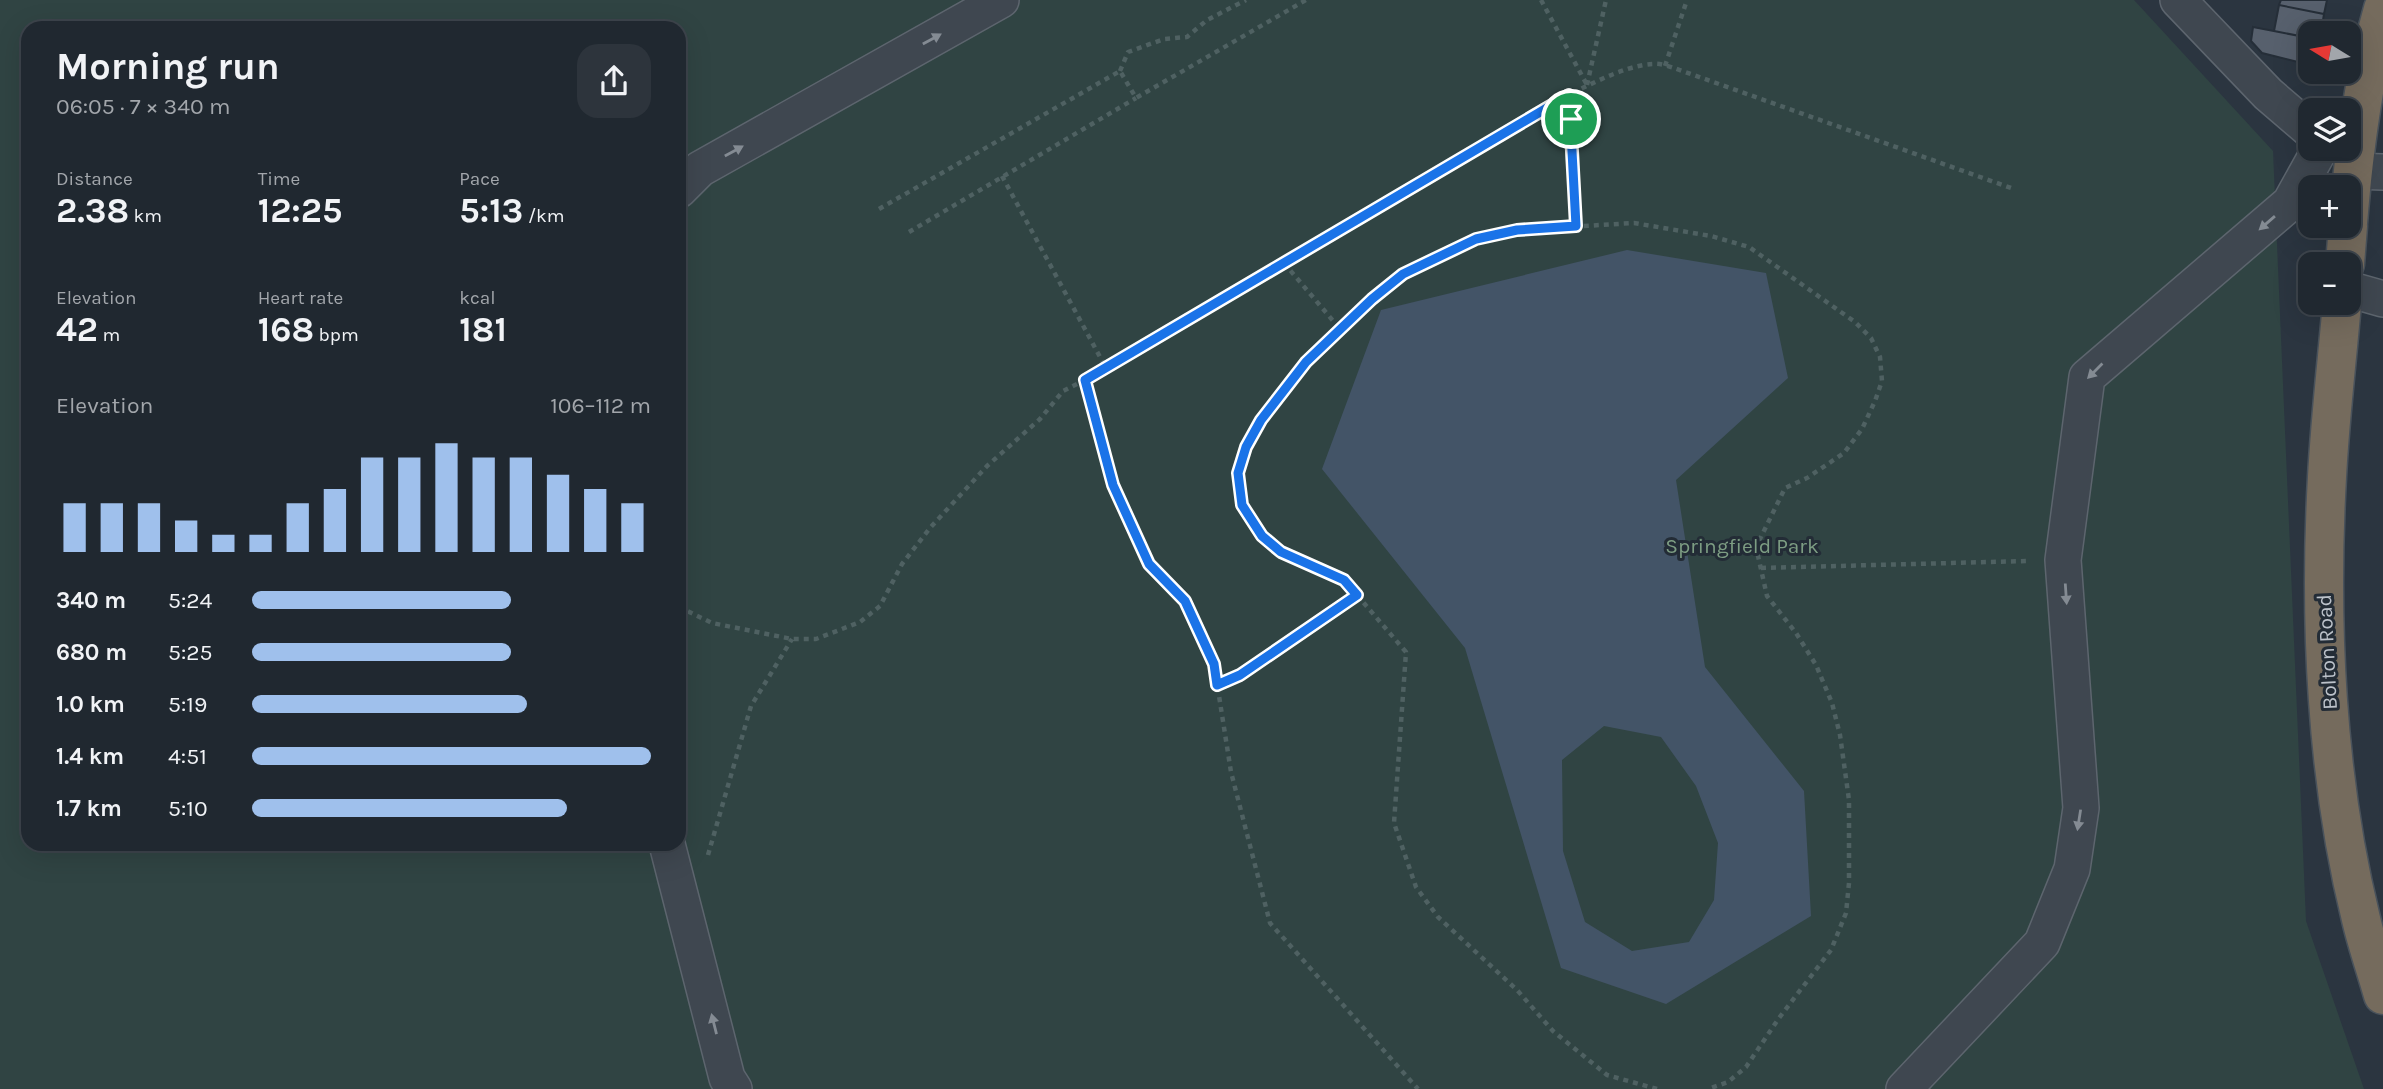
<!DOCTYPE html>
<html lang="en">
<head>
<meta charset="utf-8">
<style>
	:root { --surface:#202830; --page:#2d343c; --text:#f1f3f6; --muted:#a2a6ab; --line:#3d444c; --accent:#9fc0ec }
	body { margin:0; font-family:Karla,sans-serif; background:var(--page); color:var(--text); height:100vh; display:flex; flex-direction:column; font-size:26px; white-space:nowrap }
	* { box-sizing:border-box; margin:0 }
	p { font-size:23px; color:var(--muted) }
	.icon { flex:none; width:38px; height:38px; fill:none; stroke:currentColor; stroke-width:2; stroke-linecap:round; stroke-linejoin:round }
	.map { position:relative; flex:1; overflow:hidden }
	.panel { position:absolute; left:21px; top:21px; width:665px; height:830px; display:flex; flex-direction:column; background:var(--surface); border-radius:21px; box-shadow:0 7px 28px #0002,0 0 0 2px var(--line) }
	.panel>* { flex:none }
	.needle { width:46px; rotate:281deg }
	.controls { position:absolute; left:2298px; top:21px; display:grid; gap:14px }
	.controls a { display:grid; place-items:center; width:63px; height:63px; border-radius:14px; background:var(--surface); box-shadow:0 7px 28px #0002,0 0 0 2px var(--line); font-size:35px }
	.pin { position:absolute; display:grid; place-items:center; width:60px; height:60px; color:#fff; margin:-30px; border:4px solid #fff; border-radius:50%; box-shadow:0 2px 7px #0007 }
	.round { display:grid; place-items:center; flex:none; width:74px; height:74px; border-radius:21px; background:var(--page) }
	.headline { display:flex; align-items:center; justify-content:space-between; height:119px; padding:0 35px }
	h1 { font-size:38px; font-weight:700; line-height:52px }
	.figures { display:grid; grid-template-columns:repeat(3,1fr); gap:10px; height:119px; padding:7px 35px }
	.figures div { display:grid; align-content:center }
	.figures b { font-size:35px; font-weight:700 }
	.figures small { font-size:19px; font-weight:400 }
	.figures p { font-size:19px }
	.chart { height:196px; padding:14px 35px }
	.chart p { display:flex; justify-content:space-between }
	.chart svg { width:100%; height:126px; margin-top:7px; stroke:var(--accent); stroke-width:6 }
	ul { padding:0 35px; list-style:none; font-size:23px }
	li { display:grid; grid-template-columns:112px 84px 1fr; align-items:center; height:52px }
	li i { height:18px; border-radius:9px; background:var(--accent) }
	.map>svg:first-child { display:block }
</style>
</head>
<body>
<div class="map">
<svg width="2383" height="1089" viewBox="0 0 2383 1089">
	<rect width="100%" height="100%" fill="#2b3540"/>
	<path fill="#304443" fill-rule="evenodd" d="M0,0H2134L2273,151L2306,921L2364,1089H0ZM28,28H679V844H28Z"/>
	<path fill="#435467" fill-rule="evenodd" d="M1627,250L1766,273L1788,378L1676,480L1705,667L1804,791L1811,916L1666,1004L1561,968L1465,648L1322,469L1381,310ZM1604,726L1661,737L1696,786L1718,843L1714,900L1689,942L1632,951L1585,922L1563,851L1562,760Z"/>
	<path fill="#57606d" stroke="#252e38" stroke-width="2" d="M2281,0H2327L2324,14L2279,5Z
		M2279,5L2324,14L2321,33H2310V38L2274,31Z
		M2253,27L2310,38V65L2262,53L2251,41Z"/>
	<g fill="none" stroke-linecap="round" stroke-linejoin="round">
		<defs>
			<path id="minor" d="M2178,0L2268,94L2310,130
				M2353,171L2383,172
				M679,190L700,169L1001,0
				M2348,289L2383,299
				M667,844L727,1078L734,1089
				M1904,1089L2042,943L2072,869L2081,808L2063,560L2087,377L2290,203L2320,149"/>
			<path id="highway" d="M2348,223C2354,151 2363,78 2383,9
				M2345,264L2348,226
				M2342,303C2337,361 2330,419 2327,477C2319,621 2326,778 2361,919C2367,945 2376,970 2383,995"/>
		</defs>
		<use href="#minor" stroke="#5d656e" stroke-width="38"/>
		<use href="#highway" stroke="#49525b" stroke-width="41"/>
		<path stroke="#4f6162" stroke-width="4.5" stroke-dasharray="5 5" stroke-linecap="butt" d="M1541,0L1587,85
			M1665,66L1687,0
			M1120,71L1128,52L1164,39L1187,37L1207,20L1246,0
			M1587,85L1606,0
			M1569,95L1576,226
			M1002,176L1106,368
			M879,209L1120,71L1136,98L1306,0
			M909,232L1136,98
			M1284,263L1340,329
			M1085,380L1113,485L1149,564L1185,601L1214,664L1231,772L1270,923L1418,1089
			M1761,568L2027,561
			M679,607L712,623L792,639H816L860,622L880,606L902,564L930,528L987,466L1040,419L1063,391L1085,380L1545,108C1573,93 1622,65 1653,64C1659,63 1668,66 1674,68L2011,188
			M1217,685L1240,675L1357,595
			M47,846L50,844
			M708,855L751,706L792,639
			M1657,1089L1607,1075L1553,1031L1517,990L1438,917L1416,887L1394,823L1406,652L1344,580L1281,552L1262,536L1243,505L1238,473L1246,447L1261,420L1306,362L1372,299L1403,274L1476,239L1517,230L1634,223L1711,236L1749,247L1855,322L1871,338L1880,357L1882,381L1875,401L1862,429L1844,453L1807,478L1785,488L1756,547L1767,596L1796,633L1816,665L1832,703L1840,735L1849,800V883L1846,913L1831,950L1779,1018L1746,1067L1728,1082L1708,1089"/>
		<use href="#minor" stroke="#3f4750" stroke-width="35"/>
		<use href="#highway" stroke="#756b5d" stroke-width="38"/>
	</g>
	<defs><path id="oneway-solid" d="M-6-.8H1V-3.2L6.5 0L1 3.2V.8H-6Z" transform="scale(1.75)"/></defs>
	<g fill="#848b93">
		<use href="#oneway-solid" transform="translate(932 39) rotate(-29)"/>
		<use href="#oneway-solid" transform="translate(734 151) rotate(-29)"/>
		<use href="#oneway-solid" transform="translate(2267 223) rotate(139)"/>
		<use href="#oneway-solid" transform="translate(2095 371) rotate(135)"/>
		<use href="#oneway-solid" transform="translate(2066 594) rotate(86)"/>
		<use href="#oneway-solid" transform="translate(2079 820) rotate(99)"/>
		<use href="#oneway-solid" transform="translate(714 1024) rotate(-104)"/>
	</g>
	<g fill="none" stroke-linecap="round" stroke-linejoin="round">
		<defs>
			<path id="route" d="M1569,95L1576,226L1517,230L1476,239L1403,274L1372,299L1306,362L1261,420L1246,447L1238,473L1242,505L1262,536L1281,552L1344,580L1357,595L1240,675L1217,685L1214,664L1185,601L1149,564L1113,485L1085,380Z"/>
		</defs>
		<use href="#route" stroke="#fff" stroke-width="14"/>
		<use href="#route" stroke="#1a73e8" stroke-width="9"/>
	</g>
	<g text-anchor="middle" stroke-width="6" stroke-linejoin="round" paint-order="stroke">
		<g font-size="21" fill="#7d9d83" stroke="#232c36">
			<text x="1742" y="553">Springfield Park</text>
		</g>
		<g font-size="21" fill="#bcc2ca" stroke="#232c36">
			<text transform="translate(2327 652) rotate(-93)" y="7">Bolton Road</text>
		</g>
	</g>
</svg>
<div class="controls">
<a><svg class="needle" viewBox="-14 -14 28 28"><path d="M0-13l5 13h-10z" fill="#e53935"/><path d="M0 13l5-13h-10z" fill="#a2a6ab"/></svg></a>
<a><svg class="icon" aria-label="layers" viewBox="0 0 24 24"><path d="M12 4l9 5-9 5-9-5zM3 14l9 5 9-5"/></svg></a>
<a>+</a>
<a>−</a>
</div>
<div class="pin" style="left:1571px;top:119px;background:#1e9e55"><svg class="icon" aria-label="arrive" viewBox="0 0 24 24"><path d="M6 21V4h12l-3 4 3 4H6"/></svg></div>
<section class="panel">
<div class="headline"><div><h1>Morning run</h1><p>06:05 · 7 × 340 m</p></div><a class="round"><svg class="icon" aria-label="share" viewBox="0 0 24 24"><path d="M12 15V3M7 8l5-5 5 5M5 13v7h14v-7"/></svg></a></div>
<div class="figures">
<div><p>Distance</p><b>2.38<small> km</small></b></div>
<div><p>Time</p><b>12:25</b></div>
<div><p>Pace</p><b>5:13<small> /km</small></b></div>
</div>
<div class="figures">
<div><p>Elevation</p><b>42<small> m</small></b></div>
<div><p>Heart rate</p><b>168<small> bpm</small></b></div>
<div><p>kcal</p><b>181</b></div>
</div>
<div class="chart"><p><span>Elevation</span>106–112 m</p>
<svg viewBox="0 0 160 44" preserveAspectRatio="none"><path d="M5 44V27M15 44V27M25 44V27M35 44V33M45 44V38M55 44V38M65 44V27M75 44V22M85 44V11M95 44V11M105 44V6M115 44V11M125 44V11M135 44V17M145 44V22M155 44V27"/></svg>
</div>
<ul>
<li><b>340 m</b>5:24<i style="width:65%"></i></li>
<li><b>680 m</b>5:25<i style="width:65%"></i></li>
<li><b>1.0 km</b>5:19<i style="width:69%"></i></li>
<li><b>1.4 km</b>4:51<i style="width:100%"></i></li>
<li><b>1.7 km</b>5:10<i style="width:79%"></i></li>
</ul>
</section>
</div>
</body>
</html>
